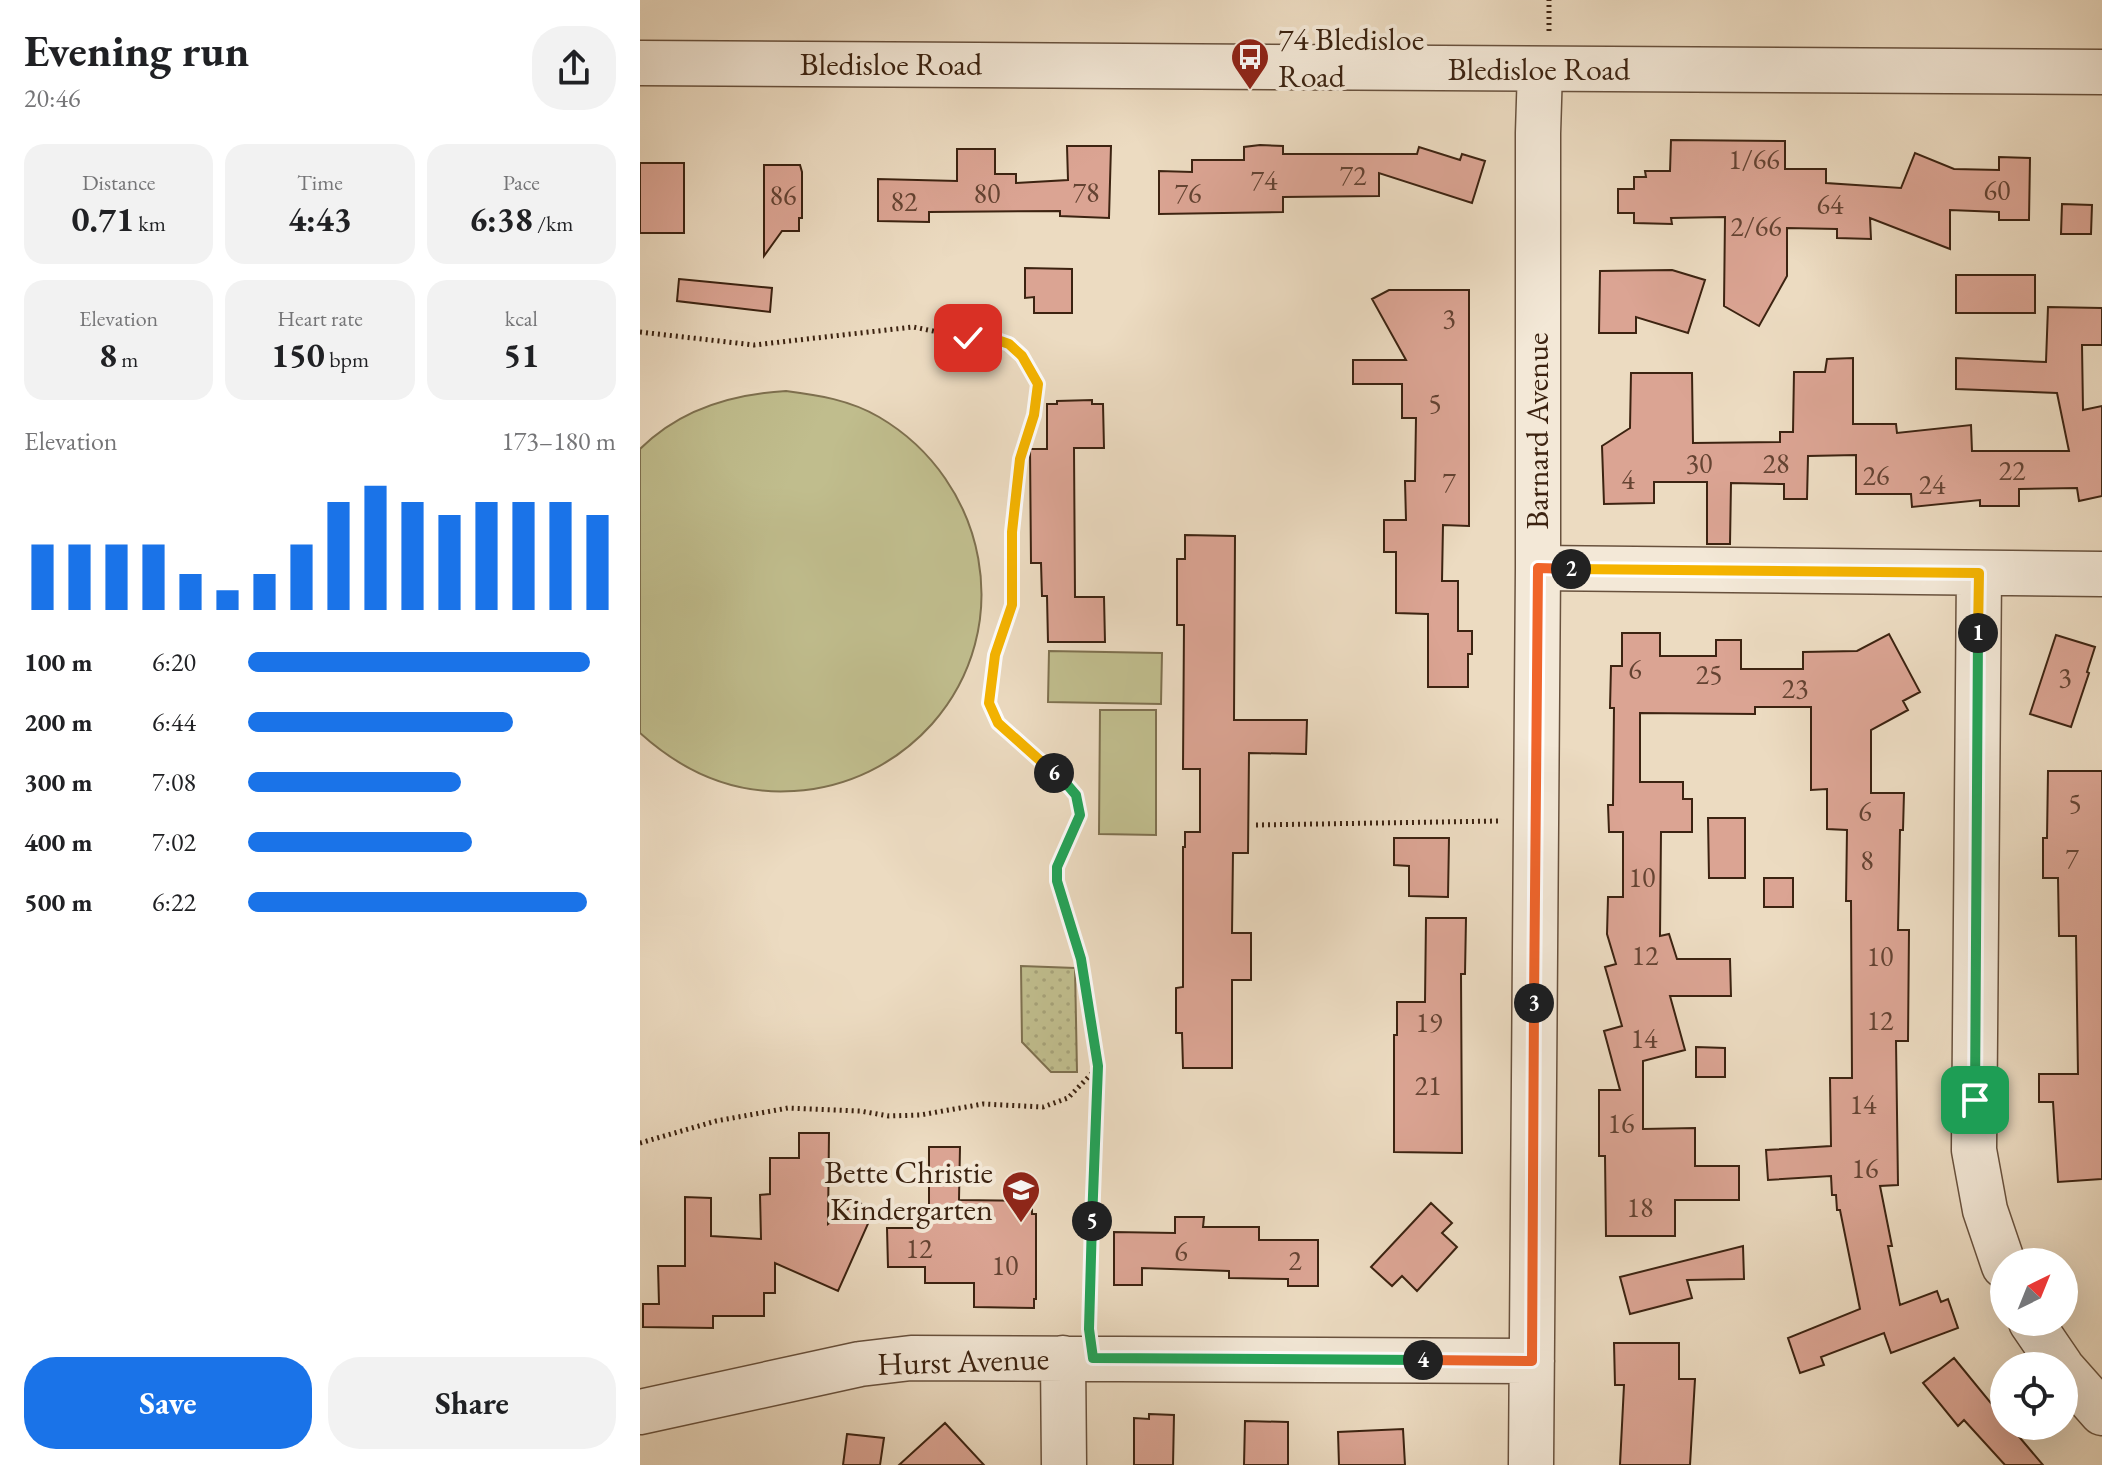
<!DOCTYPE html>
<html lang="en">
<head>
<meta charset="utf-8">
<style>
	:root { --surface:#fff; --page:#f2f2f2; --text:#202124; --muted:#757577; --accent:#1a73e8 }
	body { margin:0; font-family:"EB Garamond",serif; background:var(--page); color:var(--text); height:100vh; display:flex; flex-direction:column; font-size:30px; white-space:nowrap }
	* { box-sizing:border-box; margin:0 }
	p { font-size:26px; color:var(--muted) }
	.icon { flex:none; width:44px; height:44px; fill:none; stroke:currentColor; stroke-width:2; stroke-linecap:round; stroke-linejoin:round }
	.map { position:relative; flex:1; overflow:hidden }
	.panel { display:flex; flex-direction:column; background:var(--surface); width:640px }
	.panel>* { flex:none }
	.needle { width:52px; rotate:43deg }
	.tools { position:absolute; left:1350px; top:1248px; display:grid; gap:16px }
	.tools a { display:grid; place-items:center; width:88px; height:88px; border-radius:50%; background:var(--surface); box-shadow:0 8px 32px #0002; font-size:40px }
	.pin { position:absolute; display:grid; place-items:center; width:68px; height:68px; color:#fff; margin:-34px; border-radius:16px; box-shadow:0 4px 12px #0006 }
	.km { position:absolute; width:40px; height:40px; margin:-20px; border-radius:50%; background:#222; color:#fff; font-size:22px; line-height:40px; text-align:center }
	.round { display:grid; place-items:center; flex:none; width:84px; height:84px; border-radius:32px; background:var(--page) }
	.head { display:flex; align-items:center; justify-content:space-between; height:136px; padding:0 24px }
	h1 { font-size:44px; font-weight:700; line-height:60px }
	.figures { display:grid; grid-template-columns:repeat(3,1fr); gap:12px; height:136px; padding:8px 24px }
	.figures div { display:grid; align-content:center; border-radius:20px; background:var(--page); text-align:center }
	.figures b { font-size:34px; font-weight:700 }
	.figures small { font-size:22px; font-weight:400 }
	.figures p { font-size:22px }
	.chart { height:224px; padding:16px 24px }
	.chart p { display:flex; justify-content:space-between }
	.chart svg { width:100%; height:144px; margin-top:8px; stroke:var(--accent); stroke-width:6 }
	.action { display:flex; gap:16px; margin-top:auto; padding:16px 24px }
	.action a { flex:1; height:92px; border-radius:32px; background:var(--accent); color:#fff; font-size:32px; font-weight:700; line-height:92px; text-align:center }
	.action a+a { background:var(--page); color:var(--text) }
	ul { padding:0 24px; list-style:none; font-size:26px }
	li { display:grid; grid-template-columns:128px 96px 1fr; align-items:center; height:60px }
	li i { height:20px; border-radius:10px; background:var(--accent) }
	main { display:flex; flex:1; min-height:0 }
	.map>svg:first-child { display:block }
</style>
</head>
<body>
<main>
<section class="panel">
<div class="head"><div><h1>Evening run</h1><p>20:46</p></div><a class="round"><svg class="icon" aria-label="share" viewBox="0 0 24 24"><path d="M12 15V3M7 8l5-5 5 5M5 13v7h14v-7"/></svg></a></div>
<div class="figures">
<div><p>Distance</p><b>0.71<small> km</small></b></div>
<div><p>Time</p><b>4:43</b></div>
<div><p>Pace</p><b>6:38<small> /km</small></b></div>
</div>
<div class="figures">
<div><p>Elevation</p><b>8<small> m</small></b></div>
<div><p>Heart rate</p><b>150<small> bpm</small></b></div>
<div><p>kcal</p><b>51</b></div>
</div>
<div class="chart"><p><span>Elevation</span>173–180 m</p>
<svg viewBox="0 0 160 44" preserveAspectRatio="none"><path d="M5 44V24M15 44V24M25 44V24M35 44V24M45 44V33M55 44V38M65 44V33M75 44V24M85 44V11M95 44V6M105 44V11M115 44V15M125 44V11M135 44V11M145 44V11M155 44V15"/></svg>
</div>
<ul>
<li><b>100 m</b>6:20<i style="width:93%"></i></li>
<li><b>200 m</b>6:44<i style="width:72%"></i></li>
<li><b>300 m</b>7:08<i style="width:58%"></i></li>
<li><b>400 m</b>7:02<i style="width:61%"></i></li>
<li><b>500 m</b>6:22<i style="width:92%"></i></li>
</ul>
<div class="action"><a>Save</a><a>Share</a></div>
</section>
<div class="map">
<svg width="1462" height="1465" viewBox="0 0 1462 1465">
	<defs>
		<pattern id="grass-dots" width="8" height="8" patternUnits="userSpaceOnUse" patternTransform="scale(2)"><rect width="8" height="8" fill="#c0bd8d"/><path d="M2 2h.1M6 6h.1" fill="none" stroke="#a6a279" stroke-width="1.8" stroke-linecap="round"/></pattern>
	</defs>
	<rect width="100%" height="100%" fill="#ecdbc1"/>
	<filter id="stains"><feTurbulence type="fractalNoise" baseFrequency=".0025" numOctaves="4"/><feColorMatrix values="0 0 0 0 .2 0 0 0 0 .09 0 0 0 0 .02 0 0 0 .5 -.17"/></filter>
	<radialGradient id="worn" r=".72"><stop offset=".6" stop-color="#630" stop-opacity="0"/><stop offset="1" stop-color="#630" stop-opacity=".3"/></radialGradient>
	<path fill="url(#grass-dots)" stroke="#7e704f" stroke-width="2" d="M381,966L435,968L437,1072H411L382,1042Z"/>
	<path fill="#c0bd8d" stroke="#7e704f" stroke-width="2" d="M146,391C178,395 210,400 239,417C348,481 377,628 292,724C256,764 207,788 154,791C95,795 43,772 0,733V449C40,409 91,394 146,391Z
		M409,651L522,653L521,704L408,702Z
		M460,710H516V835L459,834Z"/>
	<path fill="#dba493" stroke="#3c2311" stroke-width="2" d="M1031,140L1145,141V169H1186V183L1261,188L1275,153L1314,169L1359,170V157L1390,158L1389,220H1359V212L1310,210V249L1230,218L1231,239L1197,238V229L1147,228V276L1119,326L1084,306L1085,217L1031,218L1032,224L994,223V213H978V189H994V177H1006L1005,171H1030Z
		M620,145L643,146V154H777L779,147L820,160L822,154L845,161L832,203L739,173V196L643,197V212L519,214V171L552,172V160H604V147Z
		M427,146H471L469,218L420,216V211L289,212V222L238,221V179L317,181V149H355V174H376V183L428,180Z
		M0,163H44V233H0Z
		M124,165H160L162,172V218H159V231H142L124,256Z
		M1422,204L1452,205L1451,234H1421Z
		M385,268L432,269V313H394V297L385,298Z
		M1032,270L1065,280L1048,333L996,317V333H959L960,271Z
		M1316,275H1395V313H1316Z
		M39,279L132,288L130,312L37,301Z
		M749,290H829V526L803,525L802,581H818V631H832V654H828V687H788V614L756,613V552H744V520H766L765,481H775L776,418H762V384H713V360H766L732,299Z
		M1408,307L1462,308V345H1442L1443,410L1462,406V496L1439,501L1437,488L1379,489V506H1340V500L1272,507L1271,494H1216V455L1168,456L1167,499H1144V484L1091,483L1090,544H1067V482H1014V503L964,504L962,446L990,428L991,373H1052L1053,443L1140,442V432H1153L1154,372H1185L1187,359L1213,358V424H1256L1257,433L1331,425L1332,451H1429L1417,393L1316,389V358L1406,362Z
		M452,400V404H463L464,448H434L435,597H464L465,642H408L407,596H402L401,563H391L390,449H407V404H417V401Z
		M545,535L595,536L594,720H667L666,754L609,753L608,853H593L592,933H611V980H592V1068H543L542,1033H536V988L543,987V847H545V832H560V769H543L544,625H537V559H545Z
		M982,633H1020V656H1076V640H1101V669H1163V652L1217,651L1249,634L1280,692L1263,701L1268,710L1231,730V793H1264L1263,830H1260L1258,930H1269L1268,1041H1256L1258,1185L1240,1186L1252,1246H1248L1260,1305L1297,1291L1301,1302L1308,1299L1318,1328L1251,1353L1244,1333L1181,1357L1184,1365L1160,1373L1148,1338L1220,1309L1200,1210H1197L1196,1195H1192L1191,1176L1128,1180L1126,1150L1191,1146L1190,1078H1212L1211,901H1206L1207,830L1187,829V789L1171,790V707H1115V714L1000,713V782H1043V799H1052V832H1021L1020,936L1029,934L1037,959H1090L1091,996H1030L1045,1050L1003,1061V1129L1055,1128V1166H1099V1200H1035V1236H966L965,1156H959V1090H980L964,1031L982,1026L965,967L976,964L967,934L968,897H983V832H969L968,805H973L974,708H970L971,666H982Z
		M1416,635L1455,647L1447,672L1449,673L1431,727L1390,714Z
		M1408,771H1462V1179L1418,1182L1413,1102H1399V1074H1438L1436,936H1419L1418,878H1403V838H1407Z
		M1068,818H1105V878H1069Z
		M754,838H809L808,897L769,896V866L754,865Z
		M1124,878H1153V907H1124Z
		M786,918H826L825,974H821L822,1153L754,1152V1035H757V1002H785Z
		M1056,1047L1085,1048V1077H1056Z
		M159,1133H189L188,1224L219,1201L231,1217L198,1291L135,1263V1293H124V1316H73V1328L3,1327V1304H19L18,1266H45V1197L71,1198V1236L121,1239L120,1195L130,1194V1158H159Z
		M289,1147H320L319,1200L392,1201V1214H396V1299H394V1308L334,1307V1283H285V1267H248L247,1228H289Z
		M791,1203L812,1223L802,1233L817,1247L777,1291L762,1276L752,1286L731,1267Z
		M535,1217H564L563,1227H619V1240H678V1286H648V1279L589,1278V1271L502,1268V1285H474V1232L535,1233Z
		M1103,1246L1104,1279L1047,1280L1052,1298L990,1314L980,1277Z
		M974,1343H1039V1379H1055L1050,1465H980L984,1385H975Z
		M1314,1358L1364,1419V1426H1370L1403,1465H1365L1324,1420L1318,1426L1283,1383Z
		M509,1414L534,1415L533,1465H494V1418L509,1419Z
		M605,1421L648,1422V1465H604Z
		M305,1423L344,1465H259Z
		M763,1429L765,1465H699L698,1432Z
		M207,1434L244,1438L240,1465H203Z"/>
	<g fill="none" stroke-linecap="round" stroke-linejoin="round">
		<defs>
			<path id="minor" d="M0,63L1462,72
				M898,568L1462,574
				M1339,573L1334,1150L1345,1210L1364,1266
				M1391,1322L1421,1366
				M423,1358L424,1465
				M1424,1370L1462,1413
				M0,1412L220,1364L271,1358L892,1361
				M891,1465L898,568V133L900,69"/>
		</defs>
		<use href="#minor" stroke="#68513d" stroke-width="47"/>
		<path stroke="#3c2311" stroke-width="5" stroke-dasharray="2 4" stroke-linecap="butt" d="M909,31V0
			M0,332L114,345L273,327L328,338L346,336L360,339L369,344L382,356L398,384L394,415L380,459L372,532V605L355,655L349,703L358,723L424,781L436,795L440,815L417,867V881L441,959L458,1066L449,1323
			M616,825L859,821
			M0,1143L76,1121L148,1108L220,1111L249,1116L280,1115L343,1104L403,1107L428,1098L458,1067"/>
		<use href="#minor" stroke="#f3e8d7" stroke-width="44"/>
	</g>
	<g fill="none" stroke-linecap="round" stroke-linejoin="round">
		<defs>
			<path id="split-1" d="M1335,1100L1338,633"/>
			<path id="split-2" d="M931,569L1339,573L1338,633"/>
			<path id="split-3" d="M894,1003L898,568L931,569"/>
			<path id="split-4" d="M783,1360L892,1361L894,1003"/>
			<path id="split-5" d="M452,1221L449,1329L453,1358L783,1360"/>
			<path id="split-6" d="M414,773L424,781L436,795L440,815L417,867V881L441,959L458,1066L452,1221"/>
			<path id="split-7" d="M328,338L346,336L369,344L382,356L398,384L394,415L380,459L372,532V605L355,655L349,703L358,723L414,773"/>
		</defs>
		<use href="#split-1" stroke="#fff" stroke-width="16"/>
		<use href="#split-2" stroke="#fff" stroke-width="16"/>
		<use href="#split-3" stroke="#fff" stroke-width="16"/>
		<use href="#split-4" stroke="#fff" stroke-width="16"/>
		<use href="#split-5" stroke="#fff" stroke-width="16"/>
		<use href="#split-6" stroke="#fff" stroke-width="16"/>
		<use href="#split-7" stroke="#fff" stroke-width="16"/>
		<use href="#split-1" stroke="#22a559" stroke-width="10"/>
		<use href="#split-2" stroke="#f5b400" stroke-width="10"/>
		<use href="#split-3" stroke="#f0652b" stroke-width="10"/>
		<use href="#split-4" stroke="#f0652b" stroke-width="10"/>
		<use href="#split-5" stroke="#22a559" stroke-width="10"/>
		<use href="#split-6" stroke="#22a559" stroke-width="10"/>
		<use href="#split-7" stroke="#f5b400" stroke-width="10"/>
	</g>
	<defs>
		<symbol id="bus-pin" viewBox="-11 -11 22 30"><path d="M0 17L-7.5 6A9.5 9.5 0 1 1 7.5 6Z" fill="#8f2418" stroke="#f3e8d7"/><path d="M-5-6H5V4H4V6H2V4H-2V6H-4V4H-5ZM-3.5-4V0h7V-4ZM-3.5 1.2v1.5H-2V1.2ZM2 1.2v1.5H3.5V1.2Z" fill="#fff"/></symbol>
		<symbol id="school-pin" viewBox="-11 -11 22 30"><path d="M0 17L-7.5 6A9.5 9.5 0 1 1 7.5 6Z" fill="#8f2418" stroke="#f3e8d7"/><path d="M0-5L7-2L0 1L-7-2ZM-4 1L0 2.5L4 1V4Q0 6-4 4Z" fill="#fff"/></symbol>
	</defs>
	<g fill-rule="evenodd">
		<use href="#bus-pin" x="588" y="35" width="44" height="60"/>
		<use href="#school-pin" x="359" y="1168" width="44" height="60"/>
	</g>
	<g text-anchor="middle" stroke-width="8" stroke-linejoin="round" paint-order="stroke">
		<g font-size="28" fill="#644332">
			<text x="1114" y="169">1/66</text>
			<text x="713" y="185">72</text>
			<text x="624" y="190">74</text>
			<text x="1357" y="200">60</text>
			<text x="446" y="202">78</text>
			<text x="347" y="203">80</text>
			<text x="548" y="203">76</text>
			<text x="143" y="205">86</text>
			<text x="264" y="211">82</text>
			<text x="1190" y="214">64</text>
			<text x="1116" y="236">2/66</text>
			<text x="809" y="328">3</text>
			<text x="795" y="413">5</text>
			<text x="1059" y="473">30</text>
			<text x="1136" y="473">28</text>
			<text x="1372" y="480">22</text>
			<text x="1236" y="485">26</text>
			<text x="988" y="489">4</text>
			<text x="809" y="492">7</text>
			<text x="1292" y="494">24</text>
			<text x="995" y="679">6</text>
			<text x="1069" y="684">25</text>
			<text x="1425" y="687">3</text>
			<text x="1155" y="698">23</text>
			<text x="1435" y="813">5</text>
			<text x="1225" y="821">6</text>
			<text x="1432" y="868">7</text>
			<text x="1227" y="870">8</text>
			<text x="1002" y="887">10</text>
			<text x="1005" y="965">12</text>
			<text x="1240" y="966">10</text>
			<text x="1240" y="1030">12</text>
			<text x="789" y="1032">19</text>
			<text x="1004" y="1048">14</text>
			<text x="788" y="1095">21</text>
			<text x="1223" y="1114">14</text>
			<text x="981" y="1133">16</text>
			<text x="1225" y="1178">16</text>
			<text x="1000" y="1217">18</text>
			<text x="279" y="1258">12</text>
			<text x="541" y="1261">6</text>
			<text x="655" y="1270">2</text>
			<text x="365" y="1275">10</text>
		</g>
		<g font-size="32" fill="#3c2311" stroke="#f3e8d7" text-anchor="start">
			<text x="638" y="50">74 Bledisloe<tspan x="638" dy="37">Road</tspan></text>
			<text x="353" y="1183" text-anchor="end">Bette Christie<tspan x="353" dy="37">Kindergarten</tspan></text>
		</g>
		<g font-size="32" fill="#3c2311" stroke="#f3e8d7">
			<text x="251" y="75">Bledisloe Road</text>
			<text x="899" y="80">Bledisloe Road</text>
			<text transform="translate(897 431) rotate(-90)" y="11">Barnard Avenue</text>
			<text transform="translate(323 1361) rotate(-2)" y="11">Hurst Avenue</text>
		</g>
	</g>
	<rect width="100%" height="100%" filter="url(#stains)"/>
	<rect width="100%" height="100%" fill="url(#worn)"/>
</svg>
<div class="tools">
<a><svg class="needle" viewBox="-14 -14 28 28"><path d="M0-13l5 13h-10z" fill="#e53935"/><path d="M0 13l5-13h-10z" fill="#757577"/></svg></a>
<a><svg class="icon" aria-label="locate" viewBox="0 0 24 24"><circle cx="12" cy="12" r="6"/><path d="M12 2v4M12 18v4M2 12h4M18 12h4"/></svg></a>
</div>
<div class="pin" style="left:1335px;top:1100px;background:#1e9e55"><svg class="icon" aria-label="arrive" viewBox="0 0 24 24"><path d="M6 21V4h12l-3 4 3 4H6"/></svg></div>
<div class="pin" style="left:328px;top:338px;background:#d93025"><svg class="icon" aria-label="check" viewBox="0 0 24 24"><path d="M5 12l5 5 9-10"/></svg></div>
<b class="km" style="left:1338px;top:633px">1</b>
<b class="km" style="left:931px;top:569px">2</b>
<b class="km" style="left:894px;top:1003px">3</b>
<b class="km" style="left:783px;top:1360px">4</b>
<b class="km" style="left:452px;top:1221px">5</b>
<b class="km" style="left:414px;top:773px">6</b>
</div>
</main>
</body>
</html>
